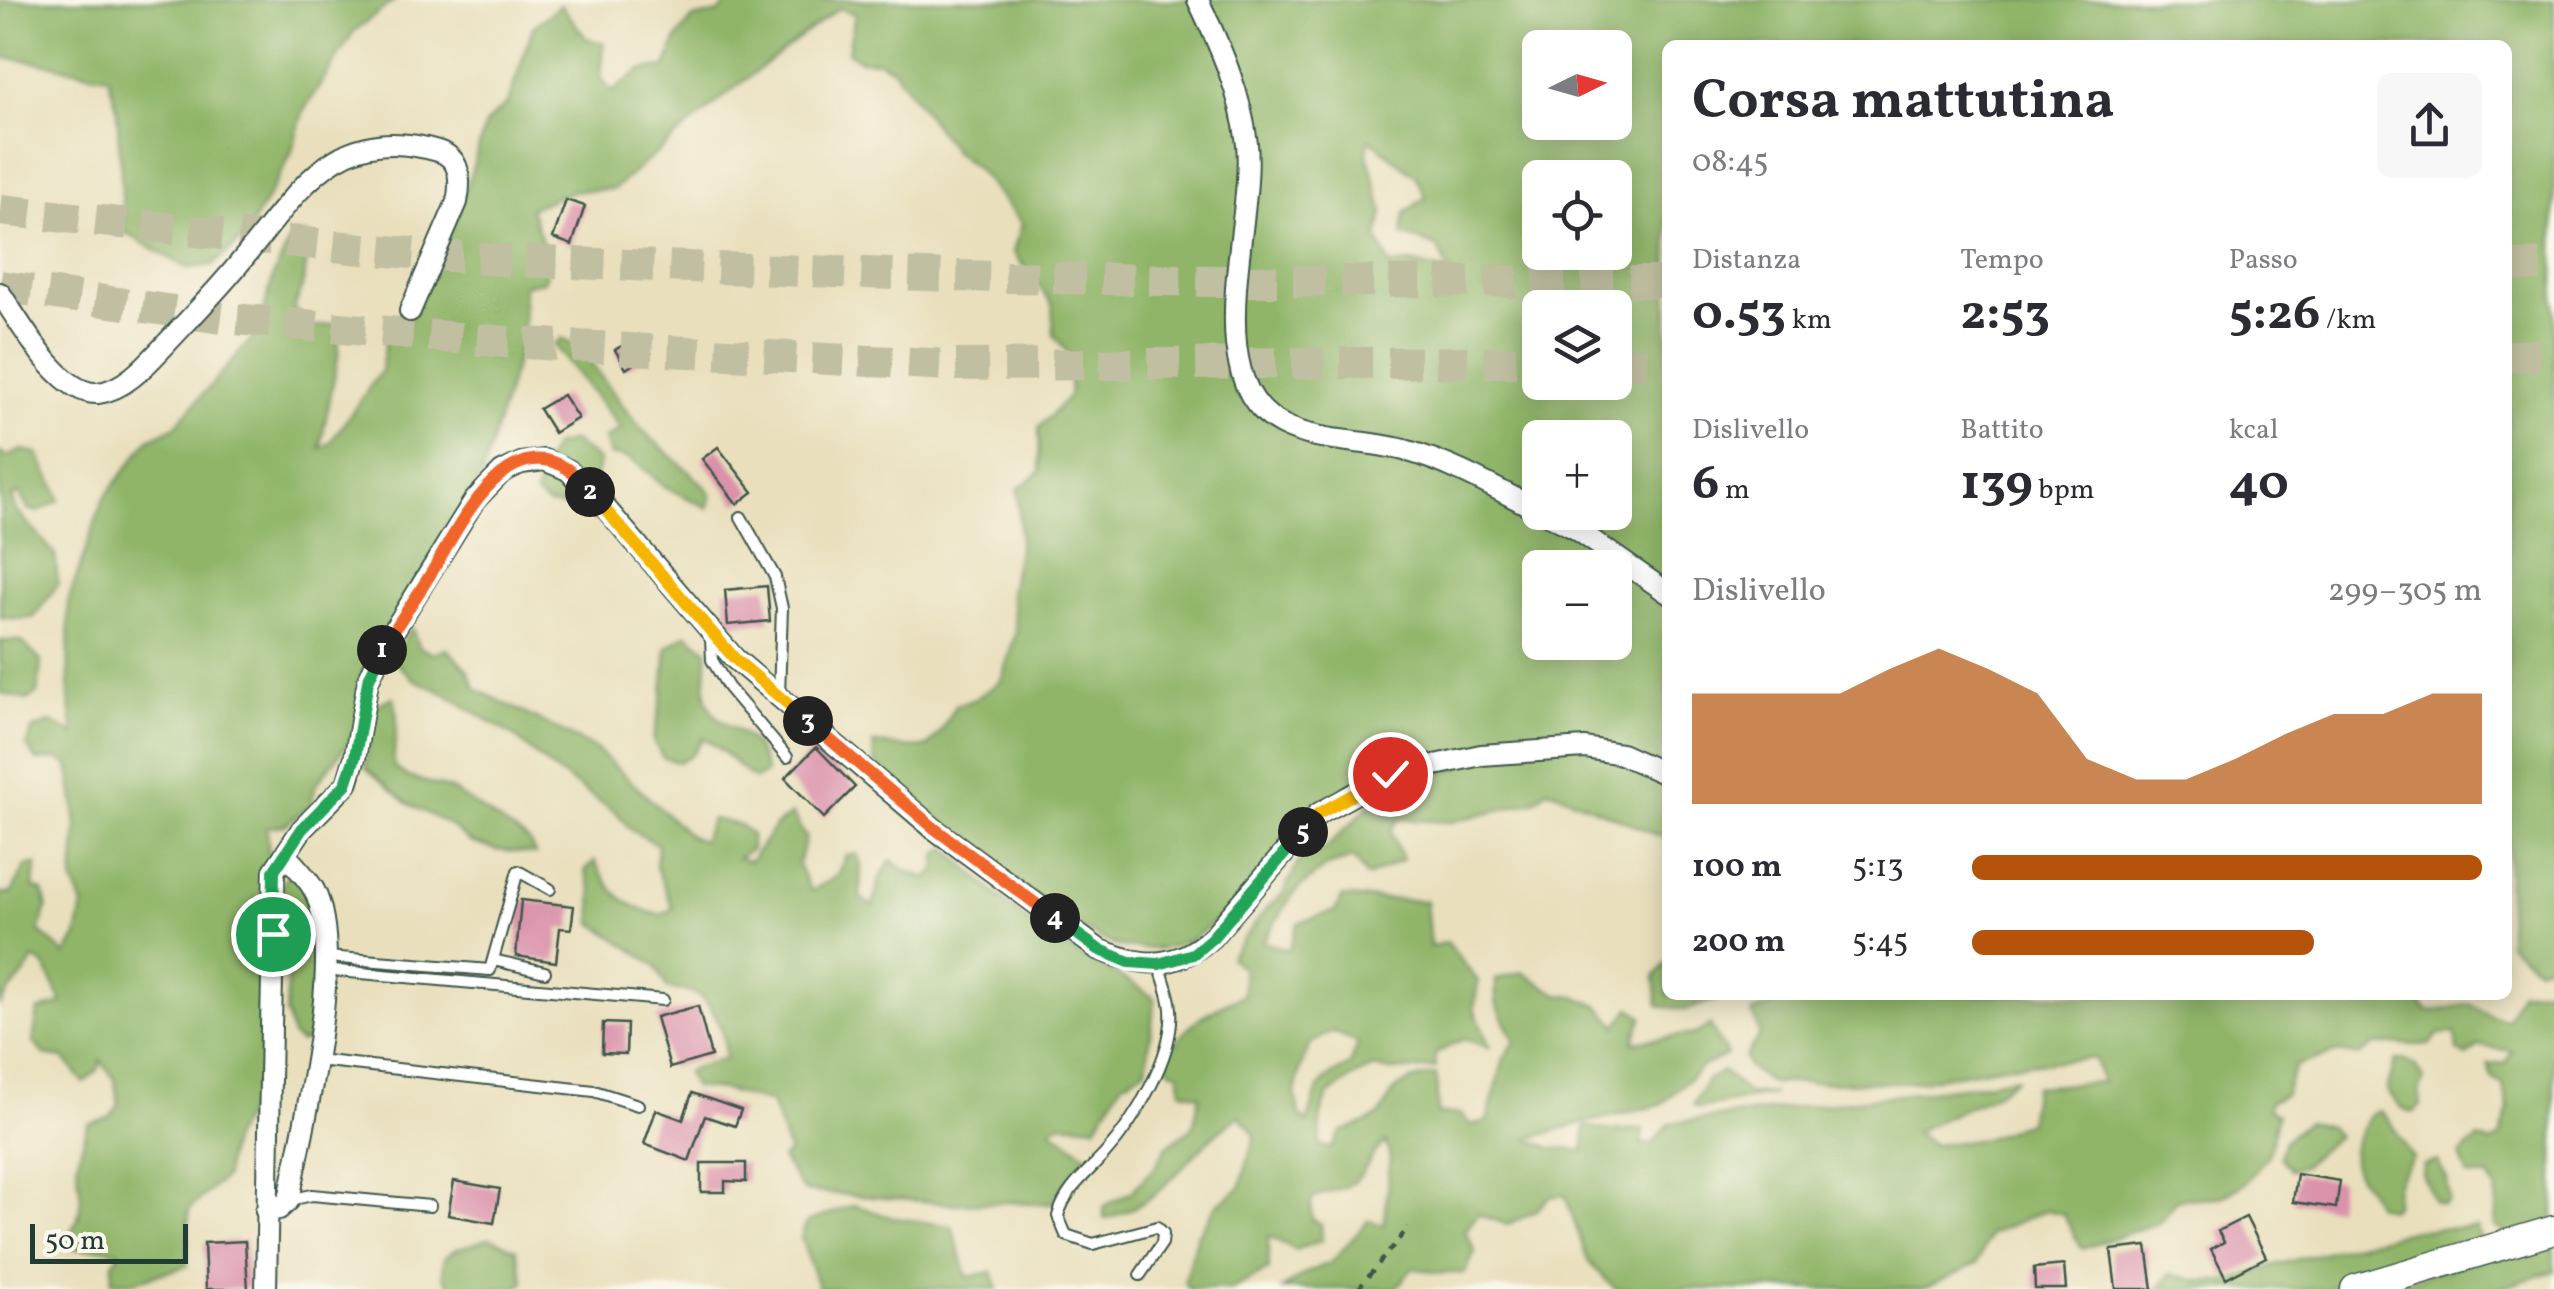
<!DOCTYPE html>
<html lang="it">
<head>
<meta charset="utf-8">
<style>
	:root { --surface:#fff; --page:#f7f7f7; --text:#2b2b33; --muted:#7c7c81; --accent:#b45309 }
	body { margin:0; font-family:Vollkorn,serif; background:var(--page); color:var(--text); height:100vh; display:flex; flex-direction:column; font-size:38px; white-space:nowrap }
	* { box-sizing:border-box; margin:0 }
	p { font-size:32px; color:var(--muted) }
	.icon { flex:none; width:55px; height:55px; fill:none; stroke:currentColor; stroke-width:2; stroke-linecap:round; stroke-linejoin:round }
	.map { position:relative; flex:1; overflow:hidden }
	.sheet { position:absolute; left:1662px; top:40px; width:850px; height:960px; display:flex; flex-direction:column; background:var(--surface); border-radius:15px; box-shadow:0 5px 25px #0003 }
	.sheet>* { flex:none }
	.needle { width:65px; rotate:85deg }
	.tools { position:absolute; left:1522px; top:30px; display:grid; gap:20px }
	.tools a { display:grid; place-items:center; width:110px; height:110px; border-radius:15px; background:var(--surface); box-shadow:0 5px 25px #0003; font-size:50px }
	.scale { position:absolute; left:30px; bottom:25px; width:158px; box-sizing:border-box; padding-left:10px; border:5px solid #1f3d34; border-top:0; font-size:28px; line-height:35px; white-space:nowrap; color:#1f3d34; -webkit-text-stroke:8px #fbf7ec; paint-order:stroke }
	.pin { position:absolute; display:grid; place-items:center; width:85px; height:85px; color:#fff; margin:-42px; border:5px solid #fff; border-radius:50%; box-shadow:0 2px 10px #0007 }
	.km { position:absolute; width:50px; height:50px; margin:-25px; border-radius:50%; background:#222; color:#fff; font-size:28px; line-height:50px; text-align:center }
	.round { display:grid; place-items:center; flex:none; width:105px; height:105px; border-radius:15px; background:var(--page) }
	.summary { display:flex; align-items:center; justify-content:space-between; height:170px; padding:0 30px }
	h1 { font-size:55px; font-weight:700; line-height:75px }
	.metrics { display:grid; grid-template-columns:repeat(3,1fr); gap:15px; height:170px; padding:10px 30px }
	.metrics div { display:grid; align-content:center }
	.metrics b { font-size:50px; font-weight:700 }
	.metrics small { font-size:28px; font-weight:400 }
	.metrics p { font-size:28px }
	.chart { height:280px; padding:20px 30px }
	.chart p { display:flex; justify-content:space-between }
	.chart svg { width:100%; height:180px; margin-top:10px; fill:var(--accent); opacity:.7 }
	ul { padding:0 30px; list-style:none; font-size:32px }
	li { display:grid; grid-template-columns:160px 120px 1fr; align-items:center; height:75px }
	li i { height:25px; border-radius:12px; background:var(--accent) }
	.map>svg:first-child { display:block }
</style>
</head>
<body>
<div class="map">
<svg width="2554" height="1289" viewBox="0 0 2554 1289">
	<rect width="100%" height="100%" fill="#fbf7ec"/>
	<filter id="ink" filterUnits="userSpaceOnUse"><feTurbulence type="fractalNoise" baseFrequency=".01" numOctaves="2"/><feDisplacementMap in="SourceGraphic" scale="20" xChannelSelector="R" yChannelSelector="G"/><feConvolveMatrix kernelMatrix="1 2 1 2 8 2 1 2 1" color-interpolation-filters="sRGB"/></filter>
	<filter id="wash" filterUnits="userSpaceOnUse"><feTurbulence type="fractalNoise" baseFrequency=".0048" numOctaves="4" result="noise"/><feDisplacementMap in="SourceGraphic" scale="40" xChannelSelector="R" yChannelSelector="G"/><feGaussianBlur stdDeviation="2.25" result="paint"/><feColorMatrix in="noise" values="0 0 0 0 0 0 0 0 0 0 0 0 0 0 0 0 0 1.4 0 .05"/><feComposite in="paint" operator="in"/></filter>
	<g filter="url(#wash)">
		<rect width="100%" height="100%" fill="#e9dfbc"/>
		<path fill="#90b569" stroke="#58794e" stroke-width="2.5" fill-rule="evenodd" d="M0,0H395L354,31L303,112L291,154L268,197L244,238L213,265L187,268L124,232L117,108L108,76C72,71 41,60 5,58L0,55Z
			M731,0H2554V962L2536,967L2508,944V45H1668L1667,839L1548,789L1534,801L1451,822L1398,819L1391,831L1402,860L1367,877L1353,858L1327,866L1295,891L1263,942L1289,950L1298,923L1335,911L1342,897L1426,901L1430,947L1447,942L1478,981L1474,1009L1490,1047L1464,1039L1435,1054L1436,1068L1390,1071L1374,1067L1354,1076L1328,1095L1321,1115L1320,1146L1332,1148L1342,1131C1355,1127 1368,1124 1379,1115C1385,1109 1387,1101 1392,1094C1403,1082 1420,1077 1436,1075L1438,1114H1460L1471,1125L1487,1121L1504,1058L1515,1042L1496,1002V979L1522,972L1559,995L1575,996L1600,1007L1617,1026L1630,1008L1643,1016L1633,1042L1695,1034L1710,1025L1727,1055L1703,1066L1660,1105L1575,1125L1528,1139L1551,1148L1584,1151L1585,1126L1612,1131L1643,1129L1641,1144H1652L1670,1123L1962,1087L2018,1077L1997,1093L1915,1132L1934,1145L1985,1139L2028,1122L2034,1087L2102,1082L2095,1058L2003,1066L1912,1082L1772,1083L1749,1068L1745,1057L1760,1034L1752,1013L1771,1005L1782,995H2411L2429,1012L2470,1004L2491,1016L2507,1019L2520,992L2554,987V1222L2511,1236L2495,1227L2497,1191L2489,1177L2468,1176L2460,1155L2478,1139L2491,1143L2500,1138L2509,1109L2503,1085L2492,1078L2488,1064L2506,1062L2512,1051L2479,1046L2467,1056L2457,1051L2455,1033L2439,1034L2430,1045L2377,1044L2359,1056L2338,1052L2295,1066L2285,1094L2270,1102L2268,1109L2278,1114L2268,1155L2245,1183L2221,1197L2178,1199L2160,1222L2082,1249L2063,1214L2046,1210L1990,1234L1976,1264L1924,1289H1615L1588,1261L1565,1195L1549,1197L1537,1210L1508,1225L1478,1214L1465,1231L1475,1252L1465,1273H1440L1413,1268L1395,1289H1282L1306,1273L1332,1262L1368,1221L1384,1225L1390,1158L1386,1142C1368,1154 1367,1175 1349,1185C1335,1192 1323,1190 1311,1201L1312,1219L1321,1224L1322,1240L1296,1250L1268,1236L1269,1269L1232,1289H1189L1184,1282L1197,1235L1217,1205L1240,1188L1255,1135L1240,1116C1189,1146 1170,1203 1104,1219V1206L1131,1192L1155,1167L1167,1146L1193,1127L1200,1095L1182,1091L1179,1072L1171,1070L1164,1060C1188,1022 1203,1013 1243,995V969L1230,957L1266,909L1283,894L1298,863L1328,846L1373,802L1405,783L1462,768L1358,782L1226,912L1193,939L1163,949L1118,947L1078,927L962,840L875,763L873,744C892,744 908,750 927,747L941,731L955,706L975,699L1001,681L1016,632L1010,592L1020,538L1018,489L1040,472L1039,428L1069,396L1071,357L1054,335L1052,304L1013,252L1022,224L978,170L954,151L894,70L879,61L859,60L848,52L855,14L839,8L728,93L614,189L572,191L530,208L549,260L544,281L524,285L523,338L482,475L415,588L349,742L316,784L311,804L285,825L267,827L270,872L262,1088C243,1126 227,1131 225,1177L189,1209L187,1266L132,1282H112L113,1263L121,1253C106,1246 85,1250 67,1248V1237L78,1219L81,1199L77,1163L88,1124L110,1117L119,1105L114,1078L101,1061L98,1070L84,1083L64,1058L44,1055L33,1041L38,1011L62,1003L45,966L34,959C24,979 12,985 0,1005V893L11,894L26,866L37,865L33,888L43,891L47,908L39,931L66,955L77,936L83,906L73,881L77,825L69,765L57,759L37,761L27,746L32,730L52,722L74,735L69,698L68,602L103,500L149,439L174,427L258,332L273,277L292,235H307C308,263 305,283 294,308L304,328L339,323L338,357L320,448L330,443L381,371L386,339L404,326L459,212L486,123L508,103L533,27L561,5L586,38L604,44L601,78L612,92L641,70L666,67L677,38L693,18L719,13ZM1540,48H1615V122H1540ZM1369,139L1417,177L1426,197L1405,213L1402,235L1438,247L1449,273L1411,263L1390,265L1378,239L1383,211L1367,153ZM1540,178H1615V252H1540ZM1540,308H1615V382H1540ZM1540,438H1615V512H1540ZM1540,568H1615V642H1540ZM1332,1031L1358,1043L1350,1065C1314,1082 1319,1088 1307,1123L1299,1114L1295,1093L1300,1069L1310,1044Z
			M562,338L579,348L641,429L706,487L711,496L708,508C694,500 678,494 664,486C644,472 637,454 610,456L605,438L621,429L554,345Z
			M573,441L599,461L595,481L568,507L549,505L535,494L544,463L554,446Z
			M22,450L39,454C44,473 54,479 60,500L38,512L28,509L19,493L12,497L17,511L55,554L58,584L34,617L23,619L0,617V452L7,457Z
			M411,627L419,647L432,653L447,649L467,669L476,689L596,749L691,837L702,841L712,819L740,825L751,834V849L738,858L750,861L776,825L792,814L806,838L798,865L811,891L838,876L845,856L857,854L861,864L860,898L873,906L879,880L891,860L906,871L927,878L936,871L937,855L947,848C985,886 1027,924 1074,952C1101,968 1130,979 1155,999L1146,1069L1122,1083L1096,1126L1061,1123L1051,1129L1087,1155L1050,1204L1013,1202L956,1204L803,1191L782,1159L789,1152L771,1103L724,1090L694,1087L686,1074L693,1068L725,1058C726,1036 716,1004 693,993C687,989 675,990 668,989L655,965L593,923L592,889L585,871L595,861C611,894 625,907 661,915L673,908L656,867L658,845L631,830L618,814L551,768L515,737L442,692L413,679L393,660Z
			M687,634L707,650C709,667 701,692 710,707C728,739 753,720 766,773L755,779C736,767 724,748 703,738L692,755L678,762L663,758L653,741L663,693L667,647Z
			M0,641H21L41,661L38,693L27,700L0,693Z
			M393,697C402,719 392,743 394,767L406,776L452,790L529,841L535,854L496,850L470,842L451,826L407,803L365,767L374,706Z
			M295,870C334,913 315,986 310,1038L301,1043L292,1036L286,1014L288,955L281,890L284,879Z
			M1667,962L1668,995H1730L1687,1010L1658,1005L1655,977Z
			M2396,1060C2411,1060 2418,1065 2424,1079L2419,1092L2421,1105L2412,1113L2400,1107L2387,1090Z
			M1723,1071L1748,1094H1774L1699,1108L1693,1105L1707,1080Z
			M2380,1111C2395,1124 2401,1142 2413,1158C2401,1177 2394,1177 2395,1204L2390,1209L2375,1204C2370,1188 2359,1180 2355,1169C2347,1150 2361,1131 2370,1115Z
			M2307,1122L2328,1127L2337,1136L2301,1167L2290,1170L2280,1156L2284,1141Z
			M2437,1161L2447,1179L2449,1200L2443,1205L2434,1201L2422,1174L2423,1166Z
			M854,1205L890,1217L952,1226L967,1277L992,1272L998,1289H819L801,1238L807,1222Z
			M2477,1227L2481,1243L2326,1289H2158L2170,1274L2197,1281H2231L2275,1265L2413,1230Z
			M2554,1237V1271L2498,1289H2378Z
			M490,1238L516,1249L524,1282L515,1289H452L443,1276L444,1258L454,1250Z"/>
		<g id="blocks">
			<path fill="#da91aa" d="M566,200L585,206L572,245L553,238Z
				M639,335L651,353L626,369L615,350Z
				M563,395L578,418L554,433L539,409Z
				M718,447L753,492L737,504L702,459Z
				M767,586L770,621L728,625L725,590Z
				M816,747L855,787L824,818L785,778Z
				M521,900L574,906L571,929L560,928L556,962L516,956Z
				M698,1006L711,1056L670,1068L656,1017Z
				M603,1023L627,1024L626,1054L602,1053Z
				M692,1093L741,1110L735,1126L705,1116L689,1161L644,1144L656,1110L683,1120Z
				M701,1163H746V1182L725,1181V1192H701Z
				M2297,1174L2340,1181L2336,1208L2293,1202Z
				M454,1181L500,1189L494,1223L448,1215Z
				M2246,1217L2266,1257L2226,1278L2211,1249L2224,1242L2218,1231Z
				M245,1241L248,1289H206L204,1243Z
				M2147,1246L2153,1289H2116L2111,1250Z
				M2064,1265L2066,1289H2035L2034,1268Z"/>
		</g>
	</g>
	<g filter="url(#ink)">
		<use href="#blocks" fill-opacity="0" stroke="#3d5548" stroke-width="2.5"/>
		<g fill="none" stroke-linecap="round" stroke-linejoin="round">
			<path stroke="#c1bfa1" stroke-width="32" stroke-dasharray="32 16" stroke-linecap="butt" d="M0,210L362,249L512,261L954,276L1215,281L1668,282
				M2508,266L2554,265
				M0,286L222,318L506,342L667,351L952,365L1540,362
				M2508,356L2554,355
				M1615,363H1668"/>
			<defs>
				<path id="service" d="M741,517L775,577L782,608L779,695
					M711,638L712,660L728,687L787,757
					M327,957L490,970L518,871L550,889
					M493,960L545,972
					M327,970L663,1000
					M317,1060L594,1091L638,1105
					M290,1200L312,1195L430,1206
					M1140,1275L1162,1243L1163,1233L1157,1227L1093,1244L1066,1235L1058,1216C1065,1190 1086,1174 1104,1155C1134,1122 1175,1055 1171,1009C1170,994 1163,978 1159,964"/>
				<path id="minor" d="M1198,0C1220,46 1241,93 1247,144C1255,220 1197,381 1281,424C1319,444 1367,439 1408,451C1454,464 1498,490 1540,511
					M0,293C19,321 60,396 98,393C125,390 147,364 165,345C191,317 218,290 242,260C299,192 335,121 438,151C462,158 461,182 457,202L410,311
					M1543,512L1576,529L1668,593
					M266,1211L279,1209L289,1200C303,1126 347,955 314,890C307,877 294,865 285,854
					M266,1289L274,871L302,829L347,784L355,757L368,681L383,648L474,501L502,472L521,463L544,460L568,470L603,505L735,659L933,828L1098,949C1142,967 1174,971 1212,937L1318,814L1389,775L1481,755L1585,748L1621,754L1668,775"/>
				<path id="secondary" d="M2355,1289L2554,1230"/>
			</defs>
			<use href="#service" stroke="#3d5548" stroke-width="14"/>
			<use href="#minor" stroke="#3d5548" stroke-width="24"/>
			<use href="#secondary" stroke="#3d5548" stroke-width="31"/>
			<path stroke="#3d5548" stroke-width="4" stroke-dasharray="8 8" stroke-linecap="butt" d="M1358,1289L1409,1227"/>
			<use href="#service" stroke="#fff" stroke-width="10"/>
			<use href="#minor" stroke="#fff" stroke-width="20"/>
			<use href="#secondary" stroke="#fff" stroke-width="28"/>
		</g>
	</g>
	<g fill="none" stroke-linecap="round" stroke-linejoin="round" filter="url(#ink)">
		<defs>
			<path id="split-1" d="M273,934L274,871L302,829L346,784L355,757L368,681L382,650"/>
			<path id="split-2" d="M382,650C399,621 419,594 436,565C460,524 507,428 569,470C576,475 583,485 590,492"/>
			<path id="split-3" d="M590,492L735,659L808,721"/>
			<path id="split-4" d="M808,721L934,828L1055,918"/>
			<path id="split-5" d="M1055,918L1098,949L1129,962L1159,964L1193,954L1212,938L1303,832"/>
			<path id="split-6" d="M1303,832L1318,814L1390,774"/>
		</defs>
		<use href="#split-1" stroke="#fff" stroke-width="20"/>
		<use href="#split-2" stroke="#fff" stroke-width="20"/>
		<use href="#split-3" stroke="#fff" stroke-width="20"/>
		<use href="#split-4" stroke="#fff" stroke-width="20"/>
		<use href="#split-5" stroke="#fff" stroke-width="20"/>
		<use href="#split-6" stroke="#fff" stroke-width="20"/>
		<use href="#split-1" stroke="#22a559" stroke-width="12"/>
		<use href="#split-2" stroke="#f0652b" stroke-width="12"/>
		<use href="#split-3" stroke="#f5b400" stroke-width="12"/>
		<use href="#split-4" stroke="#f0652b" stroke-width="12"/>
		<use href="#split-5" stroke="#22a559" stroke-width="12"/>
		<use href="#split-6" stroke="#f5b400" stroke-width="12"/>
	</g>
</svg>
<div class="tools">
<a><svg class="needle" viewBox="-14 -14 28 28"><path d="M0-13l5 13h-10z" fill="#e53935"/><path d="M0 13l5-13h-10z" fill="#7c7c81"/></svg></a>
<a><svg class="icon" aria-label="locate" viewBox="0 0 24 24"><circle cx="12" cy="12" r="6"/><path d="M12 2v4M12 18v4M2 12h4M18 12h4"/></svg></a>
<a><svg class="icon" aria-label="layers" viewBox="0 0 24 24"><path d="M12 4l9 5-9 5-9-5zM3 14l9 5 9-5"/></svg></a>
<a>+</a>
<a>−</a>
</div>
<div class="scale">50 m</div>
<div class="pin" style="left:273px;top:934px;background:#1e9e55"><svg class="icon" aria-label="arrive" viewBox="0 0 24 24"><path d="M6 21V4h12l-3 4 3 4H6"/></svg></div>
<div class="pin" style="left:1390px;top:774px;background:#d93025"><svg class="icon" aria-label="check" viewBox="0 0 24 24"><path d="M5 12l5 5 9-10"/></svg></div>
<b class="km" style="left:382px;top:650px">1</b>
<b class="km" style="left:590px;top:492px">2</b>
<b class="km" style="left:808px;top:721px">3</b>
<b class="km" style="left:1055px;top:918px">4</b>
<b class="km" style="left:1303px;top:832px">5</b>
<section class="sheet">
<div class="summary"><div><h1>Corsa mattutina</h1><p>08:45</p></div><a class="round"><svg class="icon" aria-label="share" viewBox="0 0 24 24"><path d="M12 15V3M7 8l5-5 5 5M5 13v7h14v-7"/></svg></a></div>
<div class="metrics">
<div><p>Distanza</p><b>0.53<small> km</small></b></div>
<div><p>Tempo</p><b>2:53</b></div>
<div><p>Passo</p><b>5:26<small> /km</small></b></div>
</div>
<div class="metrics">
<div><p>Dislivello</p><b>6<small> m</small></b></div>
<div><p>Battito</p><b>139<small> bpm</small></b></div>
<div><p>kcal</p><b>40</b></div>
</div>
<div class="chart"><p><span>Dislivello</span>299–305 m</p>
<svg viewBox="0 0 160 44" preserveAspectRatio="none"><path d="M0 44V17L10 17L20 17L30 17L40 11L50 6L60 11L70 17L80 33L90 38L100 38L110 33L120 27L130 22L140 22L150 17L160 17V44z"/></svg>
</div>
<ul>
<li><b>100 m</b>5:13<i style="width:100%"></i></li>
<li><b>200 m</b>5:45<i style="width:67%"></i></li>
</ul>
</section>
</div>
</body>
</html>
